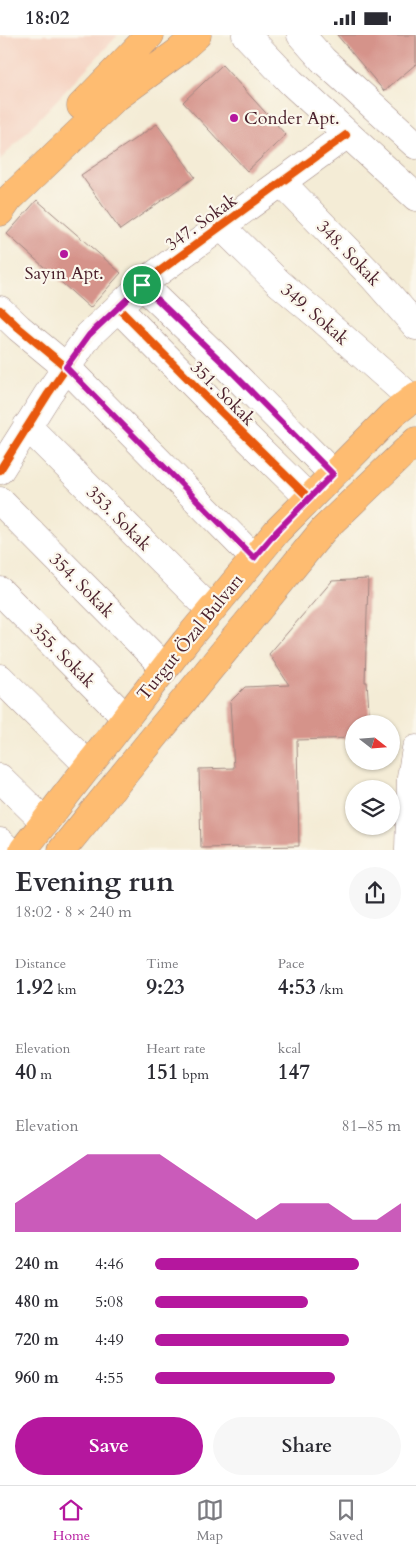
<!DOCTYPE html>
<html lang="en">
<head>
<meta charset="utf-8">
<style>
	:root { --surface:#fff; --page:#f7f7f7; --text:#2b2b33; --muted:#7c7c81; --line:#e1e1e2; --accent:#b5179e }
	body { margin:0; font-family:Cardo,serif; background:var(--page); color:var(--text); height:100vh; display:flex; flex-direction:column; font-size:19px; white-space:nowrap }
	* { box-sizing:border-box; margin:0 }
	p { font-size:16px; color:var(--muted) }
	.icon { flex:none; width:28px; height:28px; fill:none; stroke:currentColor; stroke-width:2; stroke-linecap:round; stroke-linejoin:round }
	.map { position:relative; height:815px; overflow:hidden }
	.details { display:flex; flex-direction:column; background:var(--surface); flex:1 }
	.details>* { flex:none }
	.needle { width:32px; rotate:107deg }
	.buttons { position:absolute; left:345px; top:680px; display:grid; gap:10px }
	.buttons a { display:grid; place-items:center; width:55px; height:55px; border-radius:50%; background:var(--surface); box-shadow:0 1px 4px #0004; font-size:25px }
	.pin { position:absolute; display:grid; place-items:center; width:42px; height:42px; color:#fff; margin:-21px; border:2px solid #fff; border-radius:50%; box-shadow:0 1px 5px #0007 }
	.round { display:grid; place-items:center; flex:none; width:52px; height:52px; border-radius:26px; background:var(--page) }
	.head { display:flex; align-items:center; justify-content:space-between; height:85px; padding:0 15px }
	h1 { font-size:28px; font-weight:700; line-height:38px }
	.stats { display:grid; grid-template-columns:repeat(3,1fr); gap:8px; height:85px; padding:5px 15px }
	.stats div { display:grid; align-content:center }
	.stats b { font-size:21px; font-weight:700 }
	.stats small { font-size:14px; font-weight:400 }
	.stats p { font-size:14px }
	.chart { height:140px; padding:10px 15px }
	.chart p { display:flex; justify-content:space-between }
	.chart svg { width:100%; height:90px; margin-top:5px; fill:var(--accent); opacity:.7 }
	.button { display:flex; gap:10px; margin-top:auto; padding:10px 15px }
	.button a { flex:1; height:58px; border-radius:30px; background:var(--accent); color:#fff; font-size:20px; font-weight:700; line-height:58px; text-align:center }
	.button a+a { background:var(--page); color:var(--text) }
	ul { padding:0 15px; list-style:none; font-size:16px }
	li { display:grid; grid-template-columns:80px 60px 1fr; align-items:center; height:38px }
	li i { height:12px; border-radius:6px; background:var(--accent) }
	.status { display:flex; justify-content:space-between; align-items:center; height:35px; padding:0 25px; background:var(--surface); direction:ltr }
	.status svg { height:14px; fill:currentColor }
	.menu { display:flex; justify-content:space-around; align-items:center; height:70px; border-top:1px solid var(--line); background:var(--surface); font-size:14px; color:var(--muted) }
	.menu a { display:grid; justify-items:center; gap:2px }
	.menu .active { color:var(--accent) }
	.map>svg:first-child { display:block }
</style>
</head>
<body>
<div class="status"><b>18:02</b><svg viewBox="0 0 49 12"><path d="M0 12V9h3v3zM5 12V6h3v6zM10 12V3h3v9zM15 12V0h3v12zM26 1h20v11H26zM47 4h2v5h-2z"/></svg></div>
<div class="map">
<svg width="416" height="815" viewBox="0 0 416 815">
	<rect width="100%" height="100%" fill="#fbf7ec"/>
	<filter id="ink" filterUnits="userSpaceOnUse"><feTurbulence type="fractalNoise" baseFrequency=".02" numOctaves="2"/><feDisplacementMap in="SourceGraphic" scale="10" xChannelSelector="R" yChannelSelector="G"/><feConvolveMatrix kernelMatrix="1 2 1 2 8 2 1 2 1" color-interpolation-filters="sRGB"/></filter>
	<filter id="wash" filterUnits="userSpaceOnUse"><feTurbulence type="fractalNoise" baseFrequency=".0096" numOctaves="4" result="noise"/><feDisplacementMap in="SourceGraphic" scale="20" xChannelSelector="R" yChannelSelector="G"/><feGaussianBlur stdDeviation="1.12" result="paint"/><feColorMatrix in="noise" values="0 0 0 0 0 0 0 0 0 0 0 0 0 0 0 0 0 1.4 0 .05"/><feComposite in="paint" operator="in"/></filter>
	<g filter="url(#wash)">
		<rect width="100%" height="100%" fill="#f4ecd6"/>
		<path fill="#f5d3c2" d="M0,0H118L0,125Z"/>
		<g id="blocks">
			<path fill="#d5938a" d="M337,0H416V29L384,56Z
				M222,30L286,100L247,136L183,67Z
				M157,89L195,142L120,195L81,140Z
				M37,165L121,238L90,273L7,199Z
				M368,544L365,647H367L370,689H354V703L297,705L299,811L201,813L199,734L234,733L230,667L245,652L289,650L269,619L332,546Z"/>
		</g>
	</g>
	<g filter="url(#ink)">
		<use href="#blocks" fill-opacity="0" stroke="#9f8680" stroke-width="1"/>
		<g fill="none" stroke-linecap="round" stroke-linejoin="round">
			<defs>
				<path id="minor" d="M246,0L291,47L416,162
					M301,0L323,25L416,110
					M281,147L374,243L416,291
					M221,191L279,248L322,284L412,364
					M142,250L222,327L333,439
					M118,273L210,366L309,463
					M0,275L19,293L66,332L254,523
					M27,391L211,575
					M0,435L48,359L89,300L146,246L346,100
					M0,466L165,633
					M0,556L126,683
					M0,643L89,731
					M0,743L45,787
					M0,807L8,815
					M409,815L411,743L416,714"/>
				<path id="major" d="M81,71L150,0
					M0,177L9,164L114,64L178,17L197,0
					M23,815L185,607L277,496L392,380L416,361
					M62,815L324,494L416,406"/>
			</defs>
			<use href="#minor" stroke="#9f8680" stroke-width="29"/>
			<use href="#major" stroke="#9f8680" stroke-width="29"/>
			<use href="#minor" stroke="#fff" stroke-width="28"/>
			<use href="#major" stroke="#febc71" stroke-width="28"/>
			<defs>
				<path id="cycleway" d="M118,273L210,366L309,463
					M0,275L19,293L66,332L254,523
					M0,435L48,359L89,300L146,246L346,100"/>
			</defs>
			<use href="#cycleway" stroke="#fbf7ec" stroke-width="11"/>
			<use href="#cycleway" stroke="#e8590c" stroke-width="8"/>
		</g>
	</g>
	<g fill="none" stroke-linecap="round" stroke-linejoin="round" filter="url(#ink)">
		<defs>
			<path id="route" d="M142,250L222,327L333,439L277,496L254,523L66,332L89,300Z"/>
		</defs>
		<use href="#route" stroke="#fff" stroke-width="10"/>
		<use href="#route" stroke="#b5179e" stroke-width="6"/>
	</g>
	<g fill="#b5179e" stroke="#fbf7ec" stroke-width="2">
		<circle cx="234" cy="83" r="5"/>
		<circle cx="64" cy="219" r="5"/>
	</g>
	<g text-anchor="middle" stroke-width="4.5" stroke-linejoin="round" paint-order="stroke">
		<g font-size="18" fill="#4a1f2b" stroke="#fbf7ec" text-anchor="start">
			<text x="244" y="89">Conder Apt.</text>
			<text x="64" y="244" text-anchor="middle">Sayın Apt.</text>
		</g>
		<g font-size="18" fill="#4a1f2b" stroke="#fbf7ec">
			<text transform="translate(201 187) rotate(-36)" y="6">347. Sokak</text>
			<text transform="translate(349 218) rotate(46)" y="6">348. Sokak</text>
			<text transform="translate(315 279) rotate(41)" y="6">349. Sokak</text>
			<text transform="translate(223 358) rotate(45)" y="6">351. Sokak</text>
			<text transform="translate(119 483) rotate(45)" y="6">353. Sokak</text>
			<text transform="translate(82 550) rotate(45)" y="6">354. Sokak</text>
			<text transform="translate(190 602) rotate(-51)" y="6">Turgut Özal Bulvarı</text>
			<text transform="translate(63 620) rotate(45)" y="6">355. Sokak</text>
		</g>
	</g>
</svg>
<div class="buttons">
<a><svg class="needle" viewBox="-14 -14 28 28"><path d="M0-13l5 13h-10z" fill="#e53935"/><path d="M0 13l5-13h-10z" fill="#7c7c81"/></svg></a>
<a><svg class="icon" aria-label="layers" viewBox="0 0 24 24"><path d="M12 4l9 5-9 5-9-5zM3 14l9 5 9-5"/></svg></a>
</div>
<div class="pin" style="left:142px;top:250px;background:#1e9e55"><svg class="icon" aria-label="arrive" viewBox="0 0 24 24"><path d="M6 21V4h12l-3 4 3 4H6"/></svg></div>
</div>
<section class="details">
<div class="head"><div><h1>Evening run</h1><p>18:02 · 8 × 240 m</p></div><a class="round"><svg class="icon" aria-label="share" viewBox="0 0 24 24"><path d="M12 15V3M7 8l5-5 5 5M5 13v7h14v-7"/></svg></a></div>
<div class="stats">
<div><p>Distance</p><b>1.92<small> km</small></b></div>
<div><p>Time</p><b>9:23</b></div>
<div><p>Pace</p><b>4:53<small> /km</small></b></div>
</div>
<div class="stats">
<div><p>Elevation</p><b>40<small> m</small></b></div>
<div><p>Heart rate</p><b>151<small> bpm</small></b></div>
<div><p>kcal</p><b>147</b></div>
</div>
<div class="chart"><p><span>Elevation</span>81–85 m</p>
<svg viewBox="0 0 160 44" preserveAspectRatio="none"><path d="M0 44V30L10 22L20 14L30 6L40 6L50 6L60 6L70 14L80 22L90 30L100 38L110 30L120 30L130 30L140 38L150 38L160 30V44z"/></svg>
</div>
<ul>
<li><b>240 m</b>4:46<i style="width:83%"></i></li>
<li><b>480 m</b>5:08<i style="width:62%"></i></li>
<li><b>720 m</b>4:49<i style="width:79%"></i></li>
<li><b>960 m</b>4:55<i style="width:73%"></i></li>
</ul>
<div class="button"><a>Save</a><a>Share</a></div>
</section>
<nav class="menu">
<a class="active"><svg class="icon" aria-label="home" viewBox="0 0 24 24"><path d="M3 11l9-7 9 7M6 9v11h12V9"/></svg>Home</a>
<a><svg class="icon" aria-label="map" viewBox="0 0 24 24"><path d="M3 6l6-2 6 2 6-2v14l-6 2-6-2-6 2zM9 4v14M15 6v14"/></svg>Map</a>
<a><svg class="icon" aria-label="saved" viewBox="0 0 24 24"><path d="M7 4h10v16l-5-4-5 4z"/></svg>Saved</a>
</nav>
</body>
</html>
